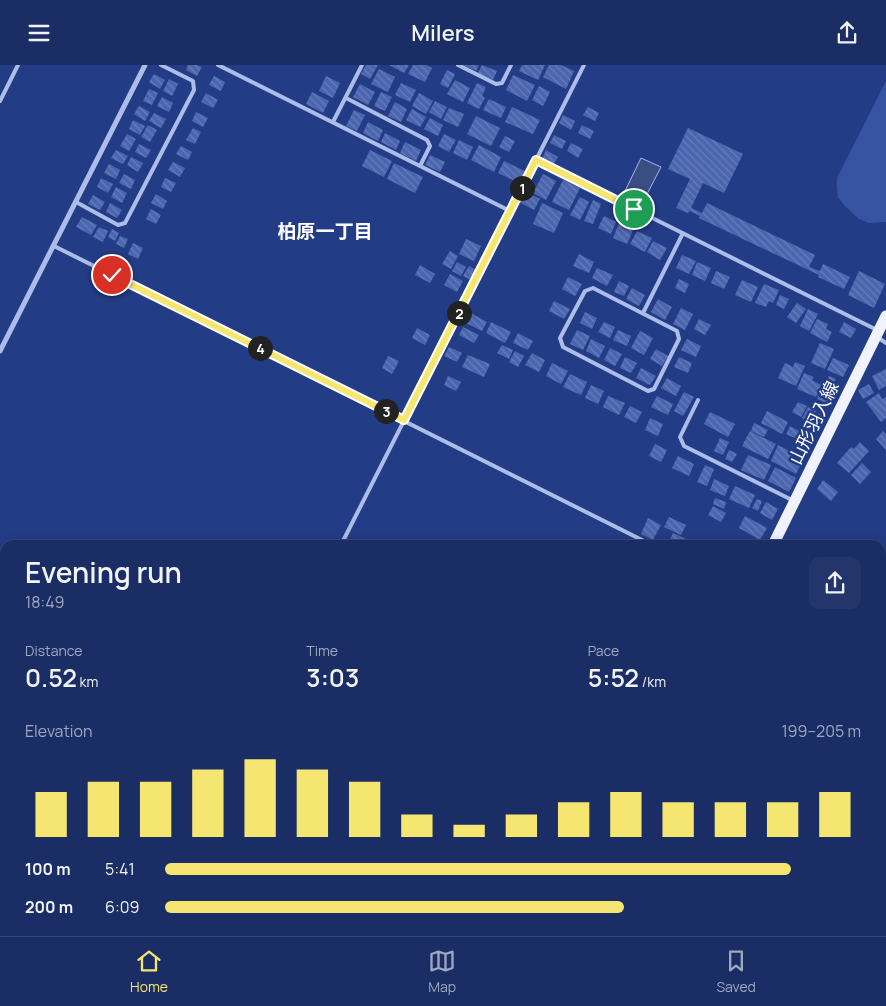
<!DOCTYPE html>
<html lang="en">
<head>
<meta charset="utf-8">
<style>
	:root { --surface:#1a2d64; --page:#23356a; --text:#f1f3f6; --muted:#9fa8bf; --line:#384978; --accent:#f4e670 }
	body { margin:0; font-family:Manrope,"Noto Sans JP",sans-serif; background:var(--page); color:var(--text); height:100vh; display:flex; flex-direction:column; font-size:19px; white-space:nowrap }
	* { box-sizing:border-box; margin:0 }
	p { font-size:16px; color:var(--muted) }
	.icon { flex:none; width:28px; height:28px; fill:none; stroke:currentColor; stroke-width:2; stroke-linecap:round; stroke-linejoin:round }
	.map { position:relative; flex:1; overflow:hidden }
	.panel { position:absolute; left:0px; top:475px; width:886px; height:396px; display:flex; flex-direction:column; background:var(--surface); border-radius:15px 15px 0 0; box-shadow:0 2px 12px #0003,0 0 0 1px var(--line) }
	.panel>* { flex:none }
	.pin { position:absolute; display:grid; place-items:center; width:42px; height:42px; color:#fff; margin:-21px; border:2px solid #fff; border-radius:50%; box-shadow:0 1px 5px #0007 }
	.km { position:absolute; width:25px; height:25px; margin:-12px; border-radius:50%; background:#222; color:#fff; font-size:14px; line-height:25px; text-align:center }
	.round { display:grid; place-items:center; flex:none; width:52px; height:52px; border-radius:10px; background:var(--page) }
	.overview { display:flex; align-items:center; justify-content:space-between; height:85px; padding:0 25px }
	h1 { font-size:28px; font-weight:600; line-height:38px }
	.metrics { display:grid; grid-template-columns:repeat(3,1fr); gap:8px; height:85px; padding:5px 25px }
	.metrics div { display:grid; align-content:center }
	.metrics b { font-size:25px; font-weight:600 }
	.metrics small { font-size:14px; font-weight:400 }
	.metrics p { font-size:14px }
	.chart { height:140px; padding:10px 25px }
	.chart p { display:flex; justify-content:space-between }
	.chart svg { width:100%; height:90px; margin-top:5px; stroke:var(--accent); stroke-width:6 }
	ul { padding:0 25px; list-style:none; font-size:16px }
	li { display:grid; grid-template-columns:80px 60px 1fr; align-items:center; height:38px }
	li i { height:12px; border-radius:6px; background:var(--accent) }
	header { display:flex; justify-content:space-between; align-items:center; height:65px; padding:0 25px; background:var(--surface); font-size:22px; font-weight:600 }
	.menu { display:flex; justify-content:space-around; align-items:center; height:70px; border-top:1px solid var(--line); background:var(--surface); font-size:14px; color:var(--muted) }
	.menu a { display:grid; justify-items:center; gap:2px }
	.menu .on { color:var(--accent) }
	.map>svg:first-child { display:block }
</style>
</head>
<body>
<header><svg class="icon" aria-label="menu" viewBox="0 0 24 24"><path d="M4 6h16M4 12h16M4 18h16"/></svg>Milers<svg class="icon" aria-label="share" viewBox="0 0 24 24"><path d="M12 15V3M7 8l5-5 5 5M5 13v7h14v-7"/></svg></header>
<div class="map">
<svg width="886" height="871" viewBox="0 0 886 871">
	<defs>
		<pattern id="green-dots" width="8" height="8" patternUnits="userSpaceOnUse" patternTransform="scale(1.25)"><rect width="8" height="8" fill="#3754a3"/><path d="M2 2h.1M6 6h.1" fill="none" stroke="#556eb1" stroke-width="1.8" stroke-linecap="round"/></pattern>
		<pattern id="building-back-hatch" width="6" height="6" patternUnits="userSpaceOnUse" patternTransform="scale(1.25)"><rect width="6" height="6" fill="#4b66ae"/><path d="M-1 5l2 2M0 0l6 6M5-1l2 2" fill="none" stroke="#667dba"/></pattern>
	</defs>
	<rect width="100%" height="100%" fill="#233c86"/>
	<path fill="url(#green-dots)" d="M0,613L5,616V679L0,677Z"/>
	<path fill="#3754a3" d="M886,16V157L869,158L859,154L845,141L838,132L837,122V113Z"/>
	<path fill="#3b4e84" stroke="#a1b6ea" d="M641,93L661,102L644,135L625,126Z"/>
	<path fill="url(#building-back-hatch)" d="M188,0H197L202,2L197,11L186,5Z
		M366,0H378L370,14L361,9Z
		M389,0H409L404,8Z
		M413,0H426L432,3L425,17L408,9Z
		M463,0H479L476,6Z
		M482,0L497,6L493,15L478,8Z
		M522,0H545L538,15L519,6Z
		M549,0H561L574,6L566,24L543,12Z
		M379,4L395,12L388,27L371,19Z
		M447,5L455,9L448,23L440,19Z
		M154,9L165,15L160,24L149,17Z
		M513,10L535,20L527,36L506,25Z
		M214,11L225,17L221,26L209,20Z
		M326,11L340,18L333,33L319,26Z
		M169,14L178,19L172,31L163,26Z
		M455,15L470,23L463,37L447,29Z
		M401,18L416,25L410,37L395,30Z
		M477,18L486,22L482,31L485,33L479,44L467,38Z
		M360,19L375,27L368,40L353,32Z
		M539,21L550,27L543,41L532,35Z
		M149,24L158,28L152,40L143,36Z
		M312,27L329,36L323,48L306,39Z
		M381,27L392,32L385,46L374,41Z
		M206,28L218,35L213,43L201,37Z
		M419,28L433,36L426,49L412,41Z
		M162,32L173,38L169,47L157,41Z
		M489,34L506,42L501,53L483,45Z
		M435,36L447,42L441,54L429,47Z
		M395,37L407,44L401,57L388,51Z
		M139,41L150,47L145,56L134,49Z
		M512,42L540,55L533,69L505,57Z
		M588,42L599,48L595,56L583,50Z
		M449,43L464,49L458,62L443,55Z
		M412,44L426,52L420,62L406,55Z
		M354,45L365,50L357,66L346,61Z
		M196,47L208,53L203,62L192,56Z
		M154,48L166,54L161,63L149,56Z
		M563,50L575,56L571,65L559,58Z
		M476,51L500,63L491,81L467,69Z
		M430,53L443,60L438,71L424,64Z
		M133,55L145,61L140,70L129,64Z
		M368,57L383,65L378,76L363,68Z
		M148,60L157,65L150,77L141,72Z
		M582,60L594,66L590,74L578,68Z
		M193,63L201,67L195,79L186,75Z
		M688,63L743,89L724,128L703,118L691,143L702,148L707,138L815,190L809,202L820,206L823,199L850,212L844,224L818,212L819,210L699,153L700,151L690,146L688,148L676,143L690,114L668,104Z
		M385,68L400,76L396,85L381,77Z
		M127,69L136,74L129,86L120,81Z
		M444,69L456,75L449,87L438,81Z
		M554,70L566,76L562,84L550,78Z
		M505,71L515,76L509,87L499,82Z
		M459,75L473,82L467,95L453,88Z
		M405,77L421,85L416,96L400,88Z
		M571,78L583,84L578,93L567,86Z
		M139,79L151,85L146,93L135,87Z
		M479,80L501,92L494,107L471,95Z
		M181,81L192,87L188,95L176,89Z
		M116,85L128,91L123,99L111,93Z
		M370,85L392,96L384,112L362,101Z
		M546,85L558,92L553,100L542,94Z
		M430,90L445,97L440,107L425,100Z
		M131,92L143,98L138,107L127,100Z
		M504,96L525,106L519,118L498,108Z
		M173,97L185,103L180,112L168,105Z
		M394,98L423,112L415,128L387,114Z
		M109,99L120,105L116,114L104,108Z
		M124,109L135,115L131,124L119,118Z
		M543,109L556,116L546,135L533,128Z
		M101,113L113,119L108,128L97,122Z
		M165,113L176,118L171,127L161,122Z
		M563,115L580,123L569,145L552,137Z
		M116,122L127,128L122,138L111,132Z
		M525,126L540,134L534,145L519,137Z
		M156,129L167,136L163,144L151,138Z
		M93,130L105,137L100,145L88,139Z
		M580,132L589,137L580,155L570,150Z
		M593,135L601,139L593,159L584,156Z
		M110,138L122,145L117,153L106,147Z
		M542,138L563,148L554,168L533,159Z
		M151,144L161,150L156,159L146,154Z
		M604,151L616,157L611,169L598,163Z
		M82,152L97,160L91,170L76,162Z
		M619,158L633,165L627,179L613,173Z
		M99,162L108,166L103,177L93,172Z
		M112,164L119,168L115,176L108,172Z
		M637,166L652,173L645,187L630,179Z
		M120,171L128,174L124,183L116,179Z
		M466,174L481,181L474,196L459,189Z
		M653,176L667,183L660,195L647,187Z
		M133,178L143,183L138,194L128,189Z
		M450,186L458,191L451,204L442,199Z
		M579,189L594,197L589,208L573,201Z
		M682,190L696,196L689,209L676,203Z
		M457,197L466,202L461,211L452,206Z
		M697,197L711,203L705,216L692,210Z
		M420,200L435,209L430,218L415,210Z
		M469,201L476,205L471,215L463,211Z
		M597,203L613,210L607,221L592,213Z
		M716,206L730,212L724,224L711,218Z
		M859,206L885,219L874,243L848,230Z
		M450,209L463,216L457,227L444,220Z
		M568,212L582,219L575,231L562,224Z
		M679,214L689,219L685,228L675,223Z
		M742,215L758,222L751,237L735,230Z
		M619,216L629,221L624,231L614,227Z
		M764,219L779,225L773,238L769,236L766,242L755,238Z
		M632,223L645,230L639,241L626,234Z
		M780,230L789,234L784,244L776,240Z
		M658,234L672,242L665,255L651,247Z
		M554,236L570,244L564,254L549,246Z
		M797,238L806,244L796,258L787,252Z
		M681,243L693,249L685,265L673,259Z
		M808,244L818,249L809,266L800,261Z
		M469,247L487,257L482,266L464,257Z
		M585,247L597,253L592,264L580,258Z
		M699,254L711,260L705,270L694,264Z
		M817,254L828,259L826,264L832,267L827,277L810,268Z
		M491,257L511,267L505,278L486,268Z
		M604,257L615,262L610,273L598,267Z
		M844,257L856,264L851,273L839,267Z
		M463,262L479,270L474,278L459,270Z
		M417,263L430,270L425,280L412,273Z
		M577,265L590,271L583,285L570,279Z
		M618,265L631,271L627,281L613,275Z
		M640,266L653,273L644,290L631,283Z
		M518,268L533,276L528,285L513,278Z
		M591,274L605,281L599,293L586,286Z
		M687,274L701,281L696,292L681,285Z
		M820,278L834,284L825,304L811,298Z
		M502,280L513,285L509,294L497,288Z
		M449,282L462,288L457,297L444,291Z
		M610,283L622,289L615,301L604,295Z
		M656,284L668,291L662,301L650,294Z
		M515,286L524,291L518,302L509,297Z
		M532,288L545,295L539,307L525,300Z
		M468,290L490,299L484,312L462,302Z
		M388,291L399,296L392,309L382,303Z
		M625,292L637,298L631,308L620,303Z
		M679,292L692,298L688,308L674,302Z
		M833,293L849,300L843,312L827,305Z
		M795,297L805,301L796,321L778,313L785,298L793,302Z
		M552,298L568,306L561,319L546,311Z
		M641,303L656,311L650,320L636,313Z
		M886,304V321L879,325L872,311Z
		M804,308L814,312L812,315L821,320L816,332L797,324Z
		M570,309L587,317L581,330L563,322Z
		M448,311L461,317L456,326L444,320Z
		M829,311L836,314L833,321L826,318Z
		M667,313L681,321L676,331L661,323Z
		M869,319L874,328L863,334L858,325Z
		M591,320L604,326L598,339L585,333Z
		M822,322L832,327L827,338L817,334Z
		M684,327L694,332L683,351L674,346Z
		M879,328L882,334L886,332V353L881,357L866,337Z
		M608,331L625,338L619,350L603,342Z
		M657,331L673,339L668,350L651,342Z
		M798,337L807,341L801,352L792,347Z
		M630,341L642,347L636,358L624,352Z
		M808,342L816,346L810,357L802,353Z
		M767,346L788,357L782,369L761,358Z
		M710,347L735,359L728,372L704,359Z
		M818,348L825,352L821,360L813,356Z
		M650,353L663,359L658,371L645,365Z
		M754,358L768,365L764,372L751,366Z
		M790,361L803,368L799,375L786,369Z
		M750,366L776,379L768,394L742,381Z
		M883,366L886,369V385L876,374Z
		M720,373L729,377L723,390L714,386Z
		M860,377L869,386L849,408L837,398L851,382L854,384Z
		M655,379L667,385L661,397L649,391Z
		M778,380L804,393L796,409L771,396Z
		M729,385L737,389L732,397L725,394Z
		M748,390L771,400L764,415L741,405Z
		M678,391L694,399L689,411L672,403Z
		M862,398L871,407L860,419L851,410Z
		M705,400L714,404L707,421L697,417Z
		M775,402L796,413L789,427L768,416Z
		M714,414L729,421L725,431L710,425Z
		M823,415L838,427L831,436L817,424Z
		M735,421L755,430L749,443L729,434Z
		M715,433L726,437L724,444L713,439Z
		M757,434L762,436L758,446L752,443Z
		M766,437L778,444L772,455L760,448Z
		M713,441L726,448L721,457L708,450Z
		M745,451L767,463L760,475L739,463Z
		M669,452L686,460L681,470L664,462Z
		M648,453L661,460L653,475L641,469Z
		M673,468L686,474L683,480L668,479Z
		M882,537L886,538V557L881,556Z
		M881,558L886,559L884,572L881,571Z
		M883,600L886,601V615L881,614Z
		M886,707V723L881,719V712Z
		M0,774L5,777V798L0,795Z
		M0,821L5,824V866H10L8,871H0Z
		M416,866H438L440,867L438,871H415Z
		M613,866H629L627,871H611Z
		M644,866H648L655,871H643L641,870Z"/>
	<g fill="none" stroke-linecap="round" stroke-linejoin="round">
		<path stroke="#adbde9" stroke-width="4" d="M218,0L510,146
			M458,0L496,19L502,18L511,0
			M584,0L536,95L877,265
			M346,33L427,75L430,81L420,101
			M0,36L18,0
			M333,57L362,0
			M76,137L118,160L125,158L194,25L193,16L161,0
			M54,181L652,480
			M593,223L677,266L679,274L654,324L648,326L563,282L560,273L585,226Z
			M643,248L683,168
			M877,272L886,278
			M698,335L680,372L684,381L792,435
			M341,480L536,95
			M881,574H886
			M0,607L5,610
			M881,746L886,741
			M881,752L886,757
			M881,865L886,861
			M875,871L880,866"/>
		<path stroke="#adbde9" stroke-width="5" d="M0,286L145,0
			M0,590L5,593
			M29,871L31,866"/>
		<path stroke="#d8e0f7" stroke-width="10" d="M479,866L487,871
			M153,871L155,866"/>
		<path stroke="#f0f3fe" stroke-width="11" d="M773,480L886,251
			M579,871L581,866"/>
	</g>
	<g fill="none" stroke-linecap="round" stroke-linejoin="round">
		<defs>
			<path id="route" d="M112,210L404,355L536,95L634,144"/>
		</defs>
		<use href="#route" stroke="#fff" stroke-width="10"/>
		<use href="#route" stroke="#f4e670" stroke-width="6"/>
	</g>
	<g text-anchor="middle" stroke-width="5" stroke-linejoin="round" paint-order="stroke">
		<g font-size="18" fill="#fff" stroke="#233c86">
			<text transform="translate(814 358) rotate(-64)" y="6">山形羽入線</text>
		</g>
		<g font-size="19" font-weight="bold" fill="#fff" stroke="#233c86">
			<text x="325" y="173">柏原一丁目</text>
		</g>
	</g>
</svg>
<div class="pin" style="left:634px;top:144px;background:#1e9e55"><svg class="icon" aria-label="arrive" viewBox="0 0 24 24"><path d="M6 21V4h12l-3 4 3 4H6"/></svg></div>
<div class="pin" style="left:112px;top:210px;background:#d93025"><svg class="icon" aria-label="check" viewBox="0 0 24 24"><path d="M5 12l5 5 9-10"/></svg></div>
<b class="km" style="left:522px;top:123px">1</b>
<b class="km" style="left:459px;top:248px">2</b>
<b class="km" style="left:386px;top:346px">3</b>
<b class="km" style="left:260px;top:283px">4</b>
<section class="panel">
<div class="overview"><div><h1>Evening run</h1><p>18:49</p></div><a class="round"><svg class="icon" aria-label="share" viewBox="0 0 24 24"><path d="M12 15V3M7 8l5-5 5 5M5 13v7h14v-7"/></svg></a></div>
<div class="metrics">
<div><p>Distance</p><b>0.52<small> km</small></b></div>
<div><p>Time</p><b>3:03</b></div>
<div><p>Pace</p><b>5:52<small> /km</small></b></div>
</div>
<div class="chart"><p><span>Elevation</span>199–205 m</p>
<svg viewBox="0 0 160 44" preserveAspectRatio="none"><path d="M5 44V22M15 44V17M25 44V17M35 44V11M45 44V6M55 44V11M65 44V17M75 44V33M85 44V38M95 44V33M105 44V27M115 44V22M125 44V27M135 44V27M145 44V27M155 44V22"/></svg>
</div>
<ul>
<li><b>100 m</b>5:41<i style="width:90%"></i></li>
<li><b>200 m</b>6:09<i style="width:66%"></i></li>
</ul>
</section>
</div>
<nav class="menu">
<a class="on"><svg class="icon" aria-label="home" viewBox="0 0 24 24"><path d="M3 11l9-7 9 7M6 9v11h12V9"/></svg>Home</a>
<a><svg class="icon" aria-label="map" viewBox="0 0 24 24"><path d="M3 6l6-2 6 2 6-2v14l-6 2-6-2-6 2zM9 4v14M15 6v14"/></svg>Map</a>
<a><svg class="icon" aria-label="saved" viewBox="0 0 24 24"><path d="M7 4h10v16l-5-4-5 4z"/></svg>Saved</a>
</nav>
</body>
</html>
